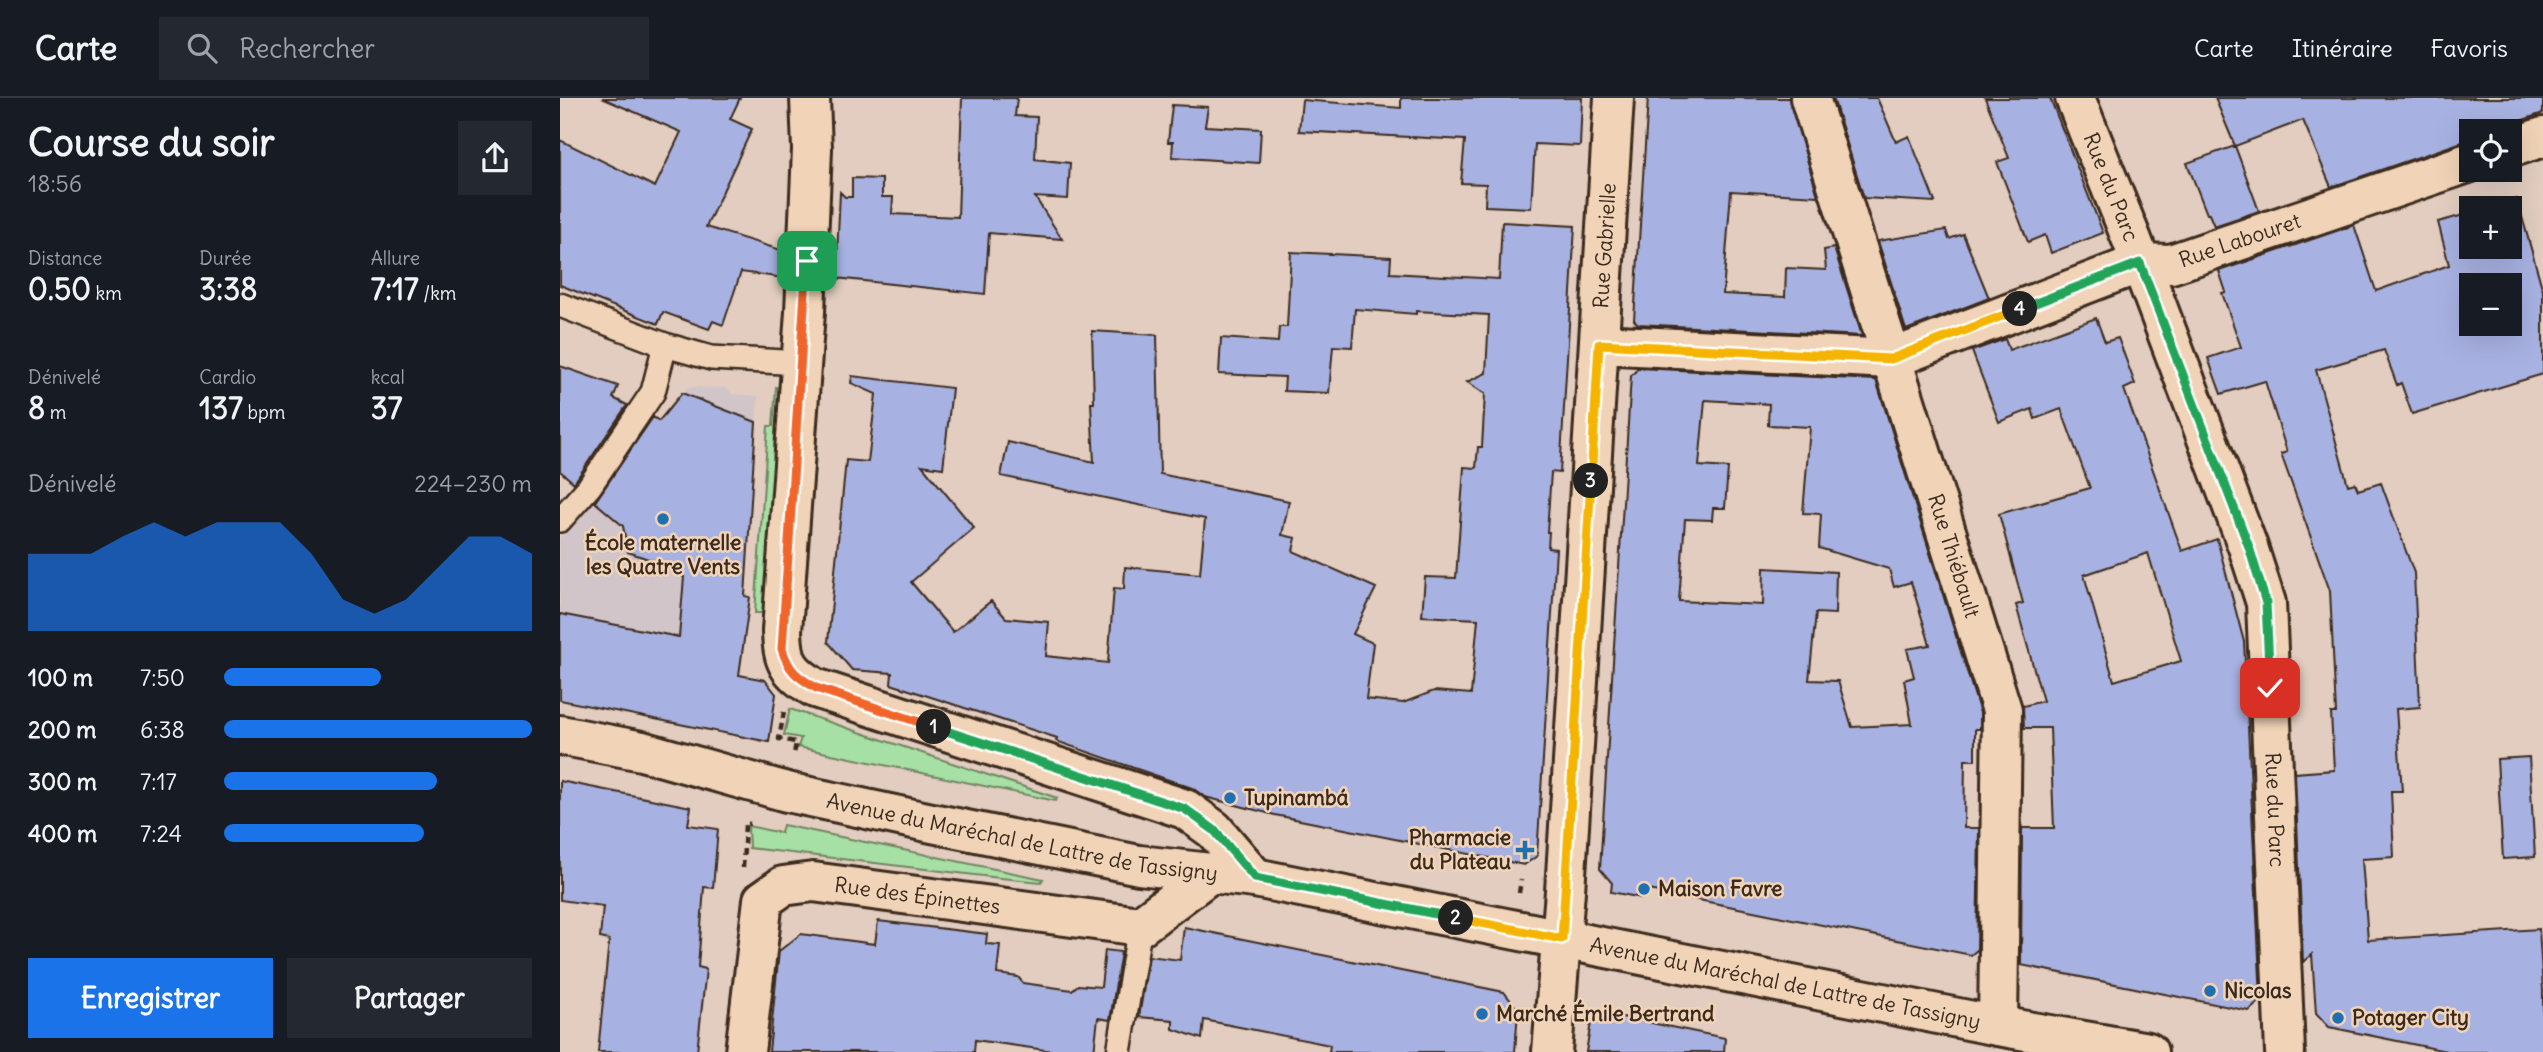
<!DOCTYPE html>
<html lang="fr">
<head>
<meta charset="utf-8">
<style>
	:root { --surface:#171b24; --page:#242831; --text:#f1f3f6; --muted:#9ea1a6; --line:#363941; --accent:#1a73e8 }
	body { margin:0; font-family:Delius,sans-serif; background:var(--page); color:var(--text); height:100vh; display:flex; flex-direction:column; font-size:26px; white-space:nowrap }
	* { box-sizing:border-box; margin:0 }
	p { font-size:23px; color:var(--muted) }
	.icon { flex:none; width:38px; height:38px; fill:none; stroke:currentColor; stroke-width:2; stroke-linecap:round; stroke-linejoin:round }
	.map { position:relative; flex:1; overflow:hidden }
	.sheet { display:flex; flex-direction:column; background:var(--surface); width:560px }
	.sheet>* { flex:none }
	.buttons { position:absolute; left:1899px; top:21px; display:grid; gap:14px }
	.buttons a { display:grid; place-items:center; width:63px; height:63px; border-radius:0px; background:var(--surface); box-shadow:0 7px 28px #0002; font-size:35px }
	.pin { position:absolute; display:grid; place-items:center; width:60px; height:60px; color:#fff; margin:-30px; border-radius:14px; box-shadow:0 4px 10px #0006 }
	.km { position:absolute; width:35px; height:35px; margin:-18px; border-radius:50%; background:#222; color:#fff; font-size:19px; line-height:35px; text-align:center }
	.round { display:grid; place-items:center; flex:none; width:74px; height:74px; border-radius:0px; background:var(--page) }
	.headline { display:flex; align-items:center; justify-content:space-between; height:119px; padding:0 28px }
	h1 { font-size:38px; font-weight:700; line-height:52px }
	.stats { display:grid; grid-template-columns:repeat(3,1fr); gap:10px; height:119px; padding:7px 28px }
	.stats div { display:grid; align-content:center }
	.stats b { font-size:30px; font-weight:700 }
	.stats small { font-size:19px; font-weight:400 }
	.stats p { font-size:19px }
	.chart { height:196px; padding:14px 28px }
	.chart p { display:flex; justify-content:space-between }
	.chart svg { width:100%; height:126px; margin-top:7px; fill:var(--accent); opacity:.7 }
	.cta { display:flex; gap:14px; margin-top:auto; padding:14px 28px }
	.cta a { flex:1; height:80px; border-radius:0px; background:var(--accent); color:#fff; font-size:28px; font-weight:700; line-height:80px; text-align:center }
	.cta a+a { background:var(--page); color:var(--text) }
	ul { padding:0 28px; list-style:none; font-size:23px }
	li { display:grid; grid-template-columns:112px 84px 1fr; align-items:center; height:52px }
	li i { height:18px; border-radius:9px; background:var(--accent) }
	header { display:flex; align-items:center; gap:42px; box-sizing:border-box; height:98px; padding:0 35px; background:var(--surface); border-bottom:2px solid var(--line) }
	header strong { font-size:33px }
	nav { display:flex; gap:38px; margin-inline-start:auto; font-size:24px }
	.search { width:490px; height:63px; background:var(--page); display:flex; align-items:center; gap:18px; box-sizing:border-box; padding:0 24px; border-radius:0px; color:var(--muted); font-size:26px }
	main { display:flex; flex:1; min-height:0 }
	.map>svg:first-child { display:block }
</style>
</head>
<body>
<header>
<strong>Carte</strong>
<div class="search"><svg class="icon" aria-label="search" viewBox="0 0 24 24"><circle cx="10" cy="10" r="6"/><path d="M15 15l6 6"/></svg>Rechercher</div>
<nav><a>Carte</a><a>Itinéraire</a><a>Favoris</a></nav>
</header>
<main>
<section class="sheet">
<div class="headline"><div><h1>Course du soir</h1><p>18:56</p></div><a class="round"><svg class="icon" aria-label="share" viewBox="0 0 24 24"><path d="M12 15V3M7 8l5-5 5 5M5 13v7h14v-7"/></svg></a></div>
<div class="stats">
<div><p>Distance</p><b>0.50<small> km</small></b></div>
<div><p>Durée</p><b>3:38</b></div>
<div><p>Allure</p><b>7:17<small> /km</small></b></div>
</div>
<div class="stats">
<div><p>Dénivelé</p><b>8<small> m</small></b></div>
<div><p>Cardio</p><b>137<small> bpm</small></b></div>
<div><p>kcal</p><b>37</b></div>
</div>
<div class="chart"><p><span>Dénivelé</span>224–230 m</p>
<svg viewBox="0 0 160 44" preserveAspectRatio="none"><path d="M0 44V17L10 17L20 17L30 11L40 6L50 11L60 6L70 6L80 6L90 17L100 33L110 38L120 33L130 22L140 11L150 11L160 17V44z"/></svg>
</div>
<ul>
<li><b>100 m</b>7:50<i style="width:51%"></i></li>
<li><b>200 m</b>6:38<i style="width:100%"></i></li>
<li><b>300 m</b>7:17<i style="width:69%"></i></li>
<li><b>400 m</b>7:24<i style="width:65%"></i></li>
</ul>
<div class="cta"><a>Enregistrer</a><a>Partager</a></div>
</section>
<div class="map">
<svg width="1983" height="954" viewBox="0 0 1983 954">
	<rect width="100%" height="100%" fill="#e2cdc0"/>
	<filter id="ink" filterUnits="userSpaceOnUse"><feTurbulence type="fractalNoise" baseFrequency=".0143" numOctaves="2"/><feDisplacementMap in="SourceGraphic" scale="14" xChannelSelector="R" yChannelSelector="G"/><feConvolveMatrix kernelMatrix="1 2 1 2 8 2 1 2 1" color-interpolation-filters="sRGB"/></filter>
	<g filter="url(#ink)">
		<path fill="#d1c5ca" d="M127,289L167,290L172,296L198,298L185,497L190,499L185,528L120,534L119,539L0,516V440Z"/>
		<path fill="#a7e0a5" stroke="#718562" stroke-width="2" d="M216,289L219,290L223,297L204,515H195L208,328H213Z
			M230,611L497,700L496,703L238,649L241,640L224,637Z
			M223,727L483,781L481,784L440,780L189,750L188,728L221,735Z"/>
		<path fill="#a8b2e2" stroke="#3b2a1e" stroke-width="2" fill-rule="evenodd" d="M42,0H180L170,21L192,31L146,129L224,153V180L181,174L163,227L153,223L149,231L103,214L98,226L0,187V42L95,89L121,34Z
			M402,0H457L455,18L477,19L475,61L510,65L508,101L475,99L502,141L429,135L425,196L276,180L280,94L285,99H292V80L322,81V99H333L332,116L398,119Z
			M841,0H1022L1020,48L975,46L971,110L925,108L926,86L901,85L905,42L739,33L742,2L841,10Z
			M1088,0H1229L1258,98L1171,93L1163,196L1225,199L1226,170L1266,172L1264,152L1274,150L1302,238L1078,226L1074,222Z
			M1273,0H1317L1336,44L1349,38L1375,104L1304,100Z
			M1425,0H1490L1543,135L1491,155L1485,137L1468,144L1437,64L1449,60Z
			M1655,0H1983V15L1932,33H1911V41L1771,89L1743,22L1675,48L1699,113L1654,128L1649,116H1647L1627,65L1675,48Z
			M612,7L648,9L645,28L701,31L699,65L612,59L613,44H608Z
			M1957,101L1983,193V276L1852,316L1841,285L1837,287L1824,252L1756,272L1788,387L1795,385L1798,392L1821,385L1854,475L1860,609L1836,611L1842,693H1831L1834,759L1802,761L1808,842L1979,831L1983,892V954H1891L1769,929L1756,915L1752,856L1743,864L1735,675L1774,672L1771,615H1776L1770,493L1721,356L1727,354L1705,283L1661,296L1648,260L1681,249L1662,195L1666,194L1659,173L1794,127L1816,193L1889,167L1878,124L1911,115V149H1950V110H1925ZM1911,187H1950V226H1911Z
			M942,124L1015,128L1000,375L991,374L987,434H989L988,450L996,451L977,758L964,767L715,717L645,699L632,690L496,643L497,640L331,586L332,575L292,572L268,544L286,362L308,364L316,296L291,285L292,278L392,290L383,370L362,367L414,430L351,484L393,534L431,503L446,520L489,524L486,558L548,565L554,490L564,491L565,469L640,476L645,421L441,378L448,344L534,364L531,305H534L532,233L597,237L600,376L729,403L722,437L736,440L733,453L816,490L793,536L813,545L806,601L843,605L874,593L911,596L918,521L862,518L865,479L896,480L904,369L916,370L918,349H922L925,296L907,284L926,275L929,217L856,213V216L795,211L792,249L773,248L769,295L724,293L725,279L659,276L661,240L718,244L719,229H727L731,154L831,159L830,175L939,181Z
			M1386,132L1389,141L1403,136L1429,200L1346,232L1318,143Z
			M1536,220L1545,244L1558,240L1575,286L1564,291L1622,453L1657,441L1684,544L1701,902L1689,913L1461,867L1462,730H1494L1490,630H1464L1463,608L1483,603L1456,507L1463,505L1439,416L1530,390L1501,311L1475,321L1472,311L1439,324L1412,253L1445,241L1449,252ZM1588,455L1621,563L1554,583L1524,477Z
			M0,268L58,288L53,300L67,307L14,385L0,373Z
			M1078,270L1316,282L1420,615V631H1415V662H1405L1404,730H1419L1417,852L1411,857L1084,791L1082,800L1051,794L1052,785L1040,771L1071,278ZM1145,302L1209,306L1208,327L1250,329L1243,415L1261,416L1259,450L1329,471L1334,489L1351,484L1370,547L1347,551L1354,579L1344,582L1352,626L1292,629L1278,583L1249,582L1256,515L1275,516L1276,474L1204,470L1203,507L1119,503L1125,421L1152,422L1153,410H1165L1168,370L1139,368Z
			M122,295L196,324L185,498L190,499L179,577L205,582L216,596L209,644L0,602V516L119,539L124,479L94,463L68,454L63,428L35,404L93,319L99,323Z
			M1969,659L1975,759L1943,761L1937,661Z
			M0,683L131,709L128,727L158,731L153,790L144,789L138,869L146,871L137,954H38L49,842L40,840L43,808L0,802Z
			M318,823L427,836L426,846L440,847L437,876L458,879L463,885L512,892L518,887L541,889L545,852L561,854L550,922L538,920L534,954H500L415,942L414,954H209L219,853L241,836L315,846Z
			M624,829L944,894L958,912L955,954H769L770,947L644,922L642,941L613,931V922L579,919L589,858L620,862Z
			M1033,913L1165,940L1164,954H1026Z"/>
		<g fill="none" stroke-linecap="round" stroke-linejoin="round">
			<defs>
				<path id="service" d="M0,207L105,247L151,260L241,265
					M0,422L29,389L93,294L105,247
					M559,954L580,828"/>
				<g id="minor">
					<path d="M250,0L252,51L245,214L222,533C223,565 228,573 255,590L625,711L654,732L695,780"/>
					<path id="s1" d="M1250,0L1442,612L1438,928"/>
					<path id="s2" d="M1515,0L1572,142L1688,449L1706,505L1725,954"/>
					<path d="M1950,50L1983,39"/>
					<path id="s3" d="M1039,246L1331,261L1580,165L1611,166L1911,64"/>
					<path id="s4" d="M185,954L203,802L223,788L253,784L580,828L649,776"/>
					<path id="s5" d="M992,954L1005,793L1054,0"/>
				</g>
				<g id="secondary">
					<path id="s6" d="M0,637L82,653L227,694L372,725L579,767L695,780L1438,928L1588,954"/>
				</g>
			</defs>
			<use href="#service" stroke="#3b2a1e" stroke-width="28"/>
			<use href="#minor" stroke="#3b2a1e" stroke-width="44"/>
			<use href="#secondary" stroke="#3b2a1e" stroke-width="44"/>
			<path stroke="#3b2a1e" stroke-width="4.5" stroke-dasharray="7 5" stroke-linecap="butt" d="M224,614L219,641L236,644L234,657
				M183,770L185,725L190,726
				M959,795L961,782"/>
			<use href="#service" stroke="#f1d4b7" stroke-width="23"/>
			<use href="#minor" stroke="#f1d4b7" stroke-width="38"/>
			<use href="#secondary" stroke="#f1d4b7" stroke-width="38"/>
		</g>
	</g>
	<g fill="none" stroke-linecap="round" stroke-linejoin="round" filter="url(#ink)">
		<defs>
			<path id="split-1" d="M247,163L222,551C229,573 236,578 256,590L374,629"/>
			<path id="split-2" d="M374,629L625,711L654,732L695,780L896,820"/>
			<path id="split-3" d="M896,820L1002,841L1031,383"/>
			<path id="split-4" d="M1031,383L1039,246L1331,261L1460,211"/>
			<path id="split-5" d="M1460,211L1580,165L1689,449L1706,505L1710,590"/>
		</defs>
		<use href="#split-1" stroke="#fff" stroke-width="14"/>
		<use href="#split-2" stroke="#fff" stroke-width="14"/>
		<use href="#split-3" stroke="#fff" stroke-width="14"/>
		<use href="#split-4" stroke="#fff" stroke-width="14"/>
		<use href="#split-5" stroke="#fff" stroke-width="14"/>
		<use href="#split-1" stroke="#f0652b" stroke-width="9"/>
		<use href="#split-2" stroke="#22a559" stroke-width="9"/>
		<use href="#split-3" stroke="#f5b400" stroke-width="9"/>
		<use href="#split-4" stroke="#f5b400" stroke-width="9"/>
		<use href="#split-5" stroke="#22a559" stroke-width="9"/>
	</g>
	<g fill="#1f6fb2" stroke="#f1d4b7" stroke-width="2.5">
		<circle cx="103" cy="421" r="7"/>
		<circle cx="670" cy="700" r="7"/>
		<path d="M961.5 741.5h7v7h7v7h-7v7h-7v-7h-7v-7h7z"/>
		<circle cx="1084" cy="791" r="7"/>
		<circle cx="1650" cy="893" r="7"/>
		<circle cx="922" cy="916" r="7"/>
		<circle cx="1778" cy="920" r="7"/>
	</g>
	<g text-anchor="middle" stroke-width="5" stroke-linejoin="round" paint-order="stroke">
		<g font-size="21" fill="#3b2a1e" stroke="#f1d4b7">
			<text dy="7" stroke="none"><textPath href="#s2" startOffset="96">Rue du Parc</textPath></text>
			<text dy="7" stroke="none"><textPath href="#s3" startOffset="663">Rue Labouret</textPath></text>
			<text dy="7" stroke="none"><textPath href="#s5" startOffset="808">Rue Gabrielle</textPath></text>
			<text dy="7" stroke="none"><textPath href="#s1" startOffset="480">Rue Thiébault</textPath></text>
			<text dy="7" stroke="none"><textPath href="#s2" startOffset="747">Rue du Parc</textPath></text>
			<text dy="7" stroke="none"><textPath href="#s6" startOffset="474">Avenue du Maréchal de Lattre de Tassigny</textPath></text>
			<text dy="7" stroke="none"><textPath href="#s4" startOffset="313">Rue des Épinettes</textPath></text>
			<text dy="7" stroke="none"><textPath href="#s6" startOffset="1251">Avenue du Maréchal de Lattre de Tassigny</textPath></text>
		</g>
		<g font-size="21" font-weight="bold" fill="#3b2a1e" stroke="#f1d4b7" text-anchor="start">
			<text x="103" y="452" text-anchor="middle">École maternelle<tspan x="103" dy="24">les Quatre Vents</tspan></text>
			<text x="684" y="707">Tupinambá</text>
			<text x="951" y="747" text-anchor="end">Pharmacie<tspan x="951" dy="24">du Plateau</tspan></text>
			<text x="1098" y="798">Maison Favre</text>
			<text x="1664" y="900">Nicolas</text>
			<text x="936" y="923">Marché Émile Bertrand</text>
			<text x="1792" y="927">Potager City</text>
		</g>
	</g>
</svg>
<div class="buttons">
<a><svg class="icon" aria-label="locate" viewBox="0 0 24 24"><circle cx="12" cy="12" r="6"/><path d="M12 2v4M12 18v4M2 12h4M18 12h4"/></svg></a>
<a>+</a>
<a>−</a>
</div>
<div class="pin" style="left:247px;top:163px;background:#1e9e55"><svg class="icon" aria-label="arrive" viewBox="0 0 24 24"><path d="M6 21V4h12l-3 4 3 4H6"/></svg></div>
<div class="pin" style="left:1710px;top:590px;background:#d93025"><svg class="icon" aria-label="check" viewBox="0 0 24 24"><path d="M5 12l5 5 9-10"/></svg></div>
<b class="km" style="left:374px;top:629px">1</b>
<b class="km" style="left:896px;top:820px">2</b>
<b class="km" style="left:1031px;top:383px">3</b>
<b class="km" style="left:1460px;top:211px">4</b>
</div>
</main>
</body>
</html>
